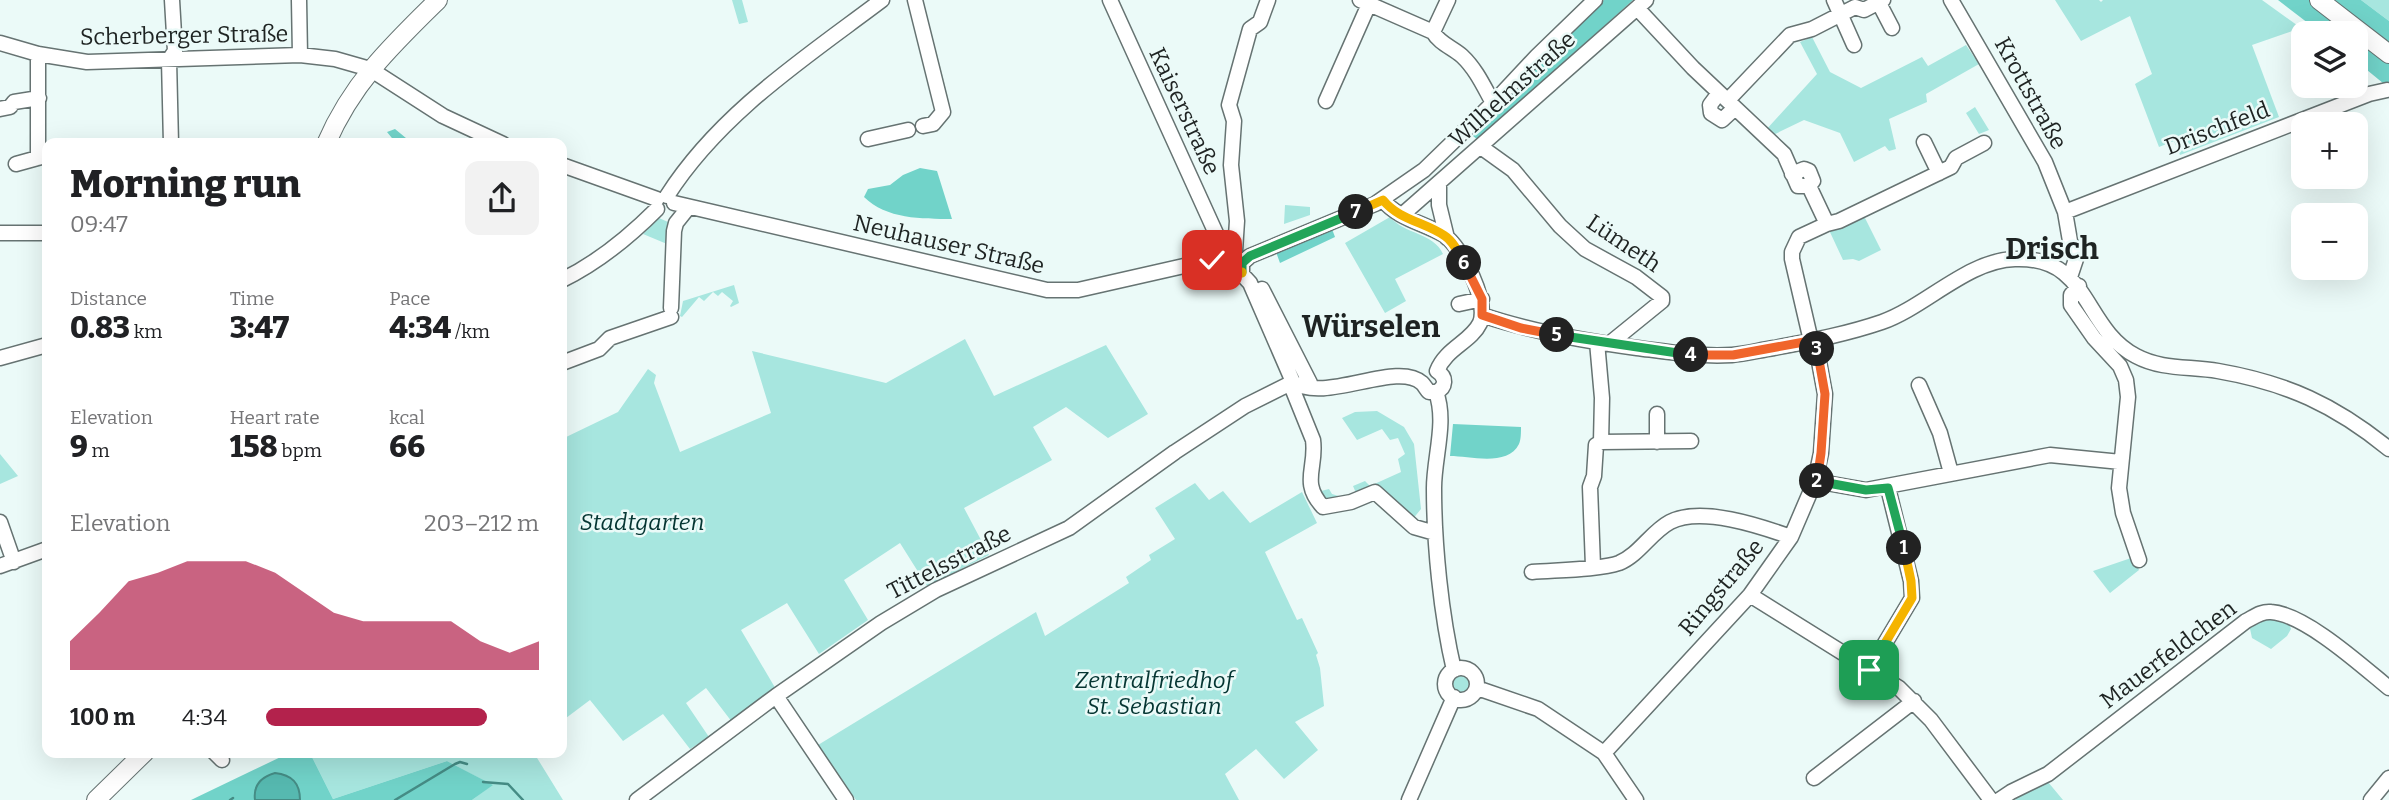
<!DOCTYPE html>
<html lang="en">
<head>
<meta charset="utf-8">
<style>
	:root { --surface:#fff; --page:#f2f2f2; --text:#202124; --muted:#757577; --accent:#b3224c }
	body { margin:0; font-family:Bitter,serif; background:var(--page); color:var(--text); height:100vh; display:flex; flex-direction:column; font-size:26px; white-space:nowrap }
	* { box-sizing:border-box; margin:0 }
	p { font-size:23px; color:var(--muted) }
	.icon { flex:none; width:38px; height:38px; fill:none; stroke:currentColor; stroke-width:2; stroke-linecap:round; stroke-linejoin:round }
	.map { position:relative; flex:1; overflow:hidden }
	.sheet { position:absolute; left:42px; top:138px; width:525px; height:620px; display:flex; flex-direction:column; background:var(--surface); border-radius:14px; box-shadow:0 7px 28px #0002 }
	.sheet>* { flex:none }
	.controls { position:absolute; left:2291px; top:21px; display:grid; gap:14px }
	.controls a { display:grid; place-items:center; width:77px; height:77px; border-radius:14px; background:var(--surface); box-shadow:0 7px 28px #0002; font-size:35px }
	.pin { position:absolute; display:grid; place-items:center; width:60px; height:60px; color:#fff; margin:-30px; border-radius:14px; box-shadow:0 4px 10px #0006 }
	.km { position:absolute; width:35px; height:35px; margin:-18px; border-radius:50%; background:#222; color:#fff; font-size:19px; line-height:35px; text-align:center }
	.round { display:grid; place-items:center; flex:none; width:74px; height:74px; border-radius:14px; background:var(--page) }
	.summary { display:flex; align-items:center; justify-content:space-between; height:119px; padding:0 28px }
	h1 { font-size:38px; font-weight:800; line-height:52px }
	.stats { display:grid; grid-template-columns:repeat(3,1fr); gap:10px; height:119px; padding:7px 28px }
	.stats div { display:grid; align-content:center }
	.stats b { font-size:30px; font-weight:800 }
	.stats small { font-size:19px; font-weight:400 }
	.stats p { font-size:19px }
	.chart { height:196px; padding:14px 28px }
	.chart p { display:flex; justify-content:space-between }
	.chart svg { width:100%; height:126px; margin-top:7px; fill:var(--accent); opacity:.7 }
	ul { padding:0 28px; list-style:none; font-size:23px }
	li { display:grid; grid-template-columns:112px 84px 1fr; align-items:center; height:52px }
	li i { height:18px; border-radius:9px; background:var(--accent) }
	.map>svg:first-child { display:block }
</style>
</head>
<body>
<div class="map">
<svg width="2389" height="800" viewBox="0 0 2389 800">
	<rect width="100%" height="100%" fill="#ebfaf8"/>
	<path fill="#a7e6df" d="M732,0H742L748,22L739,24Z
		M2055,0H2099L2101,2L2103,0H2262L2301,28L2252,45L2279,117L2180,155L2174,141L2159,147L2135,84L2152,74L2130,16L2081,41Z
		M2361,0H2389V21Z
		M1812,37L1830,72L1861,88L1922,57L1928,66L1966,45L1979,64L1926,94L1927,102L1889,119L1896,149L1889,151L1885,146L1854,162L1840,133L1804,120L1771,136L1765,131L1817,74L1800,42Z
		M1975,107L1989,130L1979,134L1966,113Z
		M1285,205L1310,207V215L1284,224Z
		M1863,214L1881,250L1859,261L1853,259L1843,260L1829,230Z
		M1390,217C1404,234 1434,233 1443,254L1395,279L1406,301L1385,313L1345,243Z
		M659,218L668,222L667,244L643,234Z
		M734,285L739,303L731,307L730,306L733,301L722,292L718,296L713,292L704,301L699,297L682,317L680,316L683,301Z
		M965,339L994,396L1106,345L1148,414L1108,438L1066,407L1033,427L1052,460L964,508L989,555L927,586L900,543L844,580L868,620L819,654L787,603L741,630L777,691L732,722L706,688L686,703L709,737L690,749L663,714L623,741L590,700L562,721V439L618,412L648,369L656,375L654,383L680,452L771,413L752,351L886,383Z
		M1377,411L1404,427L1414,444L1421,509L1412,520L1381,492L1334,502L1321,498L1315,484H1318L1321,491L1329,489L1332,494L1345,498L1356,493L1353,486L1365,481L1370,486L1401,472L1398,459L1405,454L1398,438L1390,440L1382,429L1357,440L1342,418L1355,412Z
		M0,454L18,476L0,484Z
		M1195,483L1209,500L1223,491L1250,523L1302,492L1317,523L1265,552L1297,620L1302,618L1318,653L1316,655L1320,668L1324,706L1295,722L1318,750L1284,779L1256,749L1225,774L1239,800H856L818,745L1036,612L1045,636L1129,583L1126,577L1151,560L1149,555L1175,539L1155,508Z
		M2134,557L2139,570L2110,593L2093,571Z
		M2261,617L2288,621L2291,629L2287,636L2271,649L2252,638L2249,624Z
		M1453 684a8 8 0 1 1 16 0a8 8 0 1 1-16 0Z
		M310,753H534L563,800H472L492,785L447,761L333,799Z
		M2048,782L2063,800H2015L2019,795Z"/>
	<path fill="#71d3c9" d="M1604,0H1633L1478,140L1473,136L1484,127L1480,122L1539,58Z
		M2278,0H2361L2389,21V88L2356,61V33H2321Z
		M395,129L412,143H396L387,132Z
		M920,168L937,171L952,219C922,219 886,219 864,197L868,189L890,185L903,175Z
		M1332,229L1335,237L1280,263L1276,252Z
		M1453,424L1521,427C1521,432 1521,440 1519,444C1508,467 1470,456 1450,456Z
		M289,753H310L333,799L447,761L493,785L472,800H191Z"/>
	<path fill="#56b9b0" stroke="#458c85" stroke-width="2" d="M275,773C292,775 300,783 300,800H255C253,785 261,777 275,773Z"/>
	<g fill="none" stroke-linecap="round" stroke-linejoin="round">
		<path stroke="#458c85" stroke-width="2.5" d="M483,782L508,784L523,800
			M230,800L233,798
			M395,800L455,764L460,762L467,764"/>
		<defs>
			<path id="minor" d="M299,0L300,55
				M915,0L943,112L933,124L923,126
				M1110,0L1219,240L1220,251L1215,259
				M1360,0L1433,32
				M1834,0L1854,45
				M1951,0L2045,162L2065,212L2070,241L2076,259L2070,277
				M1879,3L1892,28
				M1637,8L1693,68L1784,154L1798,186H1809L1827,224
				M1433,32C1439,43 1453,48 1462,56C1476,69 1484,87 1493,103
				M1433,32L1448,0
				M0,43L38,54L87,62L300,55L335,59L370,69L443,116L503,144
				M38,54V158
				M1719,93L1710,105L1711,113L1722,120L1735,108
				M1728,100L1790,35L1812,29L1855,7L1864,10L1883,0
				M1326,101L1369,4
				M0,109L10,107L14,102L39,98
				M868,139L908,130
				M1924,142L1939,173
				M171,144L169,60L175,51L172,0
				M1481,147L1513,170L1560,226L1585,249L1636,277L1662,297V301L1609,344
				M16,164L45,156
				M562,165L657,199
				M1792,174L1804,169L1809,171L1813,181L1809,186
				M1439,184V205L1447,238
				M667,196C720,113 805,58 882,0
				M1383,200C1398,219 1424,223 1444,235C1462,247 1489,302 1480,323C1471,342 1446,348 1437,371
				M674,203L1047,290H1078L1215,259
				M2065,212L2369,94L2387,90
				M1402,215L1646,0
				M0,233H47
				M1235,251L1237,221L1231,165L1234,121L1229,105L1250,29L1260,22L1268,0
				M1215,259C1230,265 1240,271 1250,283L1293,382C1325,404 1397,360 1422,383C1425,386 1426,389 1429,392H1436
				M1242,273V263L1250,256L1375,204L1424,170L1493,103L1537,56L1595,0
				M562,280C597,263 629,237 657,209
				M2079,286L2071,295V305L2094,338L2120,366L2126,380L2128,397L2119,488L2123,513L2139,560
				M1262,289L1310,383
				M1459,304L1482,299
				M671,308L674,231L676,223L688,208
				M1482,315C1532,332 1585,341 1637,348C1669,352 1700,357 1732,355C1746,354 1760,350 1774,348C1810,341 1847,334 1882,322C1925,307 1968,260 2015,259C2091,256 2082,328 2136,356C2162,370 2190,366 2218,371C2287,383 2335,405 2389,449
				M1811,341L1792,259V252L1799,237L1827,224L1839,221L1951,167L1956,158L1984,143
				M1597,342L1602,398L1601,442
				M0,358L47,345
				M562,363L599,349L610,338L671,317
				M1290,383L1313,440C1317,468 1300,482 1323,507L1351,502L1375,492L1414,527L1435,533
				M1919,385L1940,433L1951,473
				M1436,392C1447,422 1434,457 1434,488C1434,544 1441,615 1454,670
				M1436,392C1446,388 1447,377 1437,371
				M1657,414V442
				M1815,481L1866,490L2050,455L2121,462
				M0,522L14,562
				M0,566L47,549
				M1593,566L1590,487L1594,476L1596,445L1601,442L1691,441
				M1532,572C1555,570 1599,570 1619,563C1639,555 1651,532 1670,522C1701,506 1760,526 1791,537
				M1750,595L1899,688L1931,720L1991,800
				M1445 684a16 16 0 1 1 32 0a16 16 0 1 1-32 0Z
				M1869,670L1912,598L1911,581L1888,488
				M1477,688L1538,709L1604,753L1636,800
				M776,696L846,800
				M214,752L222,760
				M1604,753L1750,595L1791,537L1815,481L1821,453L1825,394L1815,340
				M1814,778L1914,701
				M637,800L776,696L881,623L936,590L1069,528L1175,452L1245,406L1293,382
				M1409,800L1454,697
				M1999,800L2011,792L2048,774L2246,621C2254,617 2261,611 2271,612C2305,614 2362,666 2389,688
				M2371,800L2389,778"/>
			<path id="major" d="M2319,0L2389,54
				M326,144C352,83 392,45 438,0
				M96,800L145,752"/>
		</defs>
		<use href="#minor" stroke="#667372" stroke-width="17"/>
		<use href="#major" stroke="#667372" stroke-width="20"/>
		<use href="#minor" stroke="#fff" stroke-width="14"/>
		<use href="#major" stroke="#fff" stroke-width="18"/>
	</g>
	<g fill="none" stroke-linecap="round" stroke-linejoin="round">
		<defs>
			<path id="split-1" d="M1869,670L1912,598L1911,581L1904,548"/>
			<path id="split-2" d="M1817,481L1866,490L1888,488L1904,548"/>
			<path id="split-3" d="M1817,481L1821,453L1825,394L1817,349"/>
			<path id="split-4" d="M1691,355H1733L1815,340L1817,349"/>
			<path id="split-5" d="M1557,335L1691,355"/>
			<path id="split-6" d="M1464,263L1482,299V315L1521,328L1557,335"/>
			<path id="split-7" d="M1356,212L1383,200C1399,220 1425,222 1445,236C1454,242 1459,254 1464,263"/>
			<path id="split-8" d="M1242,272V263L1250,256L1356,212"/>
			<path id="split-9" d="M1212,260L1230,265L1242,273V272"/>
		</defs>
		<use href="#split-1" stroke="#fff" stroke-width="14"/>
		<use href="#split-2" stroke="#fff" stroke-width="14"/>
		<use href="#split-3" stroke="#fff" stroke-width="14"/>
		<use href="#split-4" stroke="#fff" stroke-width="14"/>
		<use href="#split-5" stroke="#fff" stroke-width="14"/>
		<use href="#split-6" stroke="#fff" stroke-width="14"/>
		<use href="#split-7" stroke="#fff" stroke-width="14"/>
		<use href="#split-8" stroke="#fff" stroke-width="14"/>
		<use href="#split-9" stroke="#fff" stroke-width="14"/>
		<use href="#split-1" stroke="#f5b400" stroke-width="9"/>
		<use href="#split-2" stroke="#22a559" stroke-width="9"/>
		<use href="#split-3" stroke="#f0652b" stroke-width="9"/>
		<use href="#split-4" stroke="#f0652b" stroke-width="9"/>
		<use href="#split-5" stroke="#22a559" stroke-width="9"/>
		<use href="#split-6" stroke="#f0652b" stroke-width="9"/>
		<use href="#split-7" stroke="#f5b400" stroke-width="9"/>
		<use href="#split-8" stroke="#22a559" stroke-width="9"/>
		<use href="#split-9" stroke="#f5b400" stroke-width="9"/>
	</g>
	<g text-anchor="middle" stroke-width="5" stroke-linejoin="round" paint-order="stroke">
		<g font-size="23" fill="#1e2322" stroke="#ebfaf8">
			<text transform="translate(184 35) rotate(-1)" y="8">Scherberger Straße</text>
			<text transform="translate(1512 89) rotate(-42)" y="8">Wilhelmstraße</text>
			<text transform="translate(2031 93) rotate(61)" y="8">Krottstraße</text>
			<text transform="translate(1185 111) rotate(65)" y="8">Kaiserstraße</text>
			<text transform="translate(2217 128) rotate(-21)" y="8">Drischfeld</text>
			<text transform="translate(1624 243) rotate(34)" y="8">Lümeth</text>
			<text transform="translate(949 244) rotate(13)" y="8">Neuhauser Straße</text>
			<text transform="translate(949 562) rotate(-27)" y="8">Tittelsstraße</text>
			<text transform="translate(1721 587) rotate(-50)" y="8">Ringstraße</text>
			<text transform="translate(2168 654) rotate(-37)" y="8">Mauerfeldchen</text>
		</g>
		<g font-size="23" font-style="italic" fill="#043532" stroke="#ebfaf8">
			<text x="642" y="530">Stadtgarten</text>
			<text x="1154" y="688">Zentralfriedhof<tspan x="1154" dy="26">St. Sebastian</tspan></text>
		</g>
		<g font-size="30" font-weight="bold" fill="#1e2322" stroke="#ebfaf8">
			<text x="2052" y="259">Drisch</text>
			<text x="1371" y="337">Würselen</text>
		</g>
	</g>
</svg>
<div class="controls">
<a><svg class="icon" aria-label="layers" viewBox="0 0 24 24"><path d="M12 4l9 5-9 5-9-5zM3 14l9 5 9-5"/></svg></a>
<a>+</a>
<a>−</a>
</div>
<div class="pin" style="left:1869px;top:670px;background:#1e9e55"><svg class="icon" aria-label="arrive" viewBox="0 0 24 24"><path d="M6 21V4h12l-3 4 3 4H6"/></svg></div>
<div class="pin" style="left:1212px;top:260px;background:#d93025"><svg class="icon" aria-label="check" viewBox="0 0 24 24"><path d="M5 12l5 5 9-10"/></svg></div>
<b class="km" style="left:1904px;top:548px">1</b>
<b class="km" style="left:1817px;top:481px">2</b>
<b class="km" style="left:1817px;top:349px">3</b>
<b class="km" style="left:1691px;top:355px">4</b>
<b class="km" style="left:1557px;top:335px">5</b>
<b class="km" style="left:1464px;top:263px">6</b>
<b class="km" style="left:1356px;top:212px">7</b>
<section class="sheet">
<div class="summary"><div><h1>Morning run</h1><p>09:47</p></div><a class="round"><svg class="icon" aria-label="share" viewBox="0 0 24 24"><path d="M12 15V3M7 8l5-5 5 5M5 13v7h14v-7"/></svg></a></div>
<div class="stats">
<div><p>Distance</p><b>0.83<small> km</small></b></div>
<div><p>Time</p><b>3:47</b></div>
<div><p>Pace</p><b>4:34<small> /km</small></b></div>
</div>
<div class="stats">
<div><p>Elevation</p><b>9<small> m</small></b></div>
<div><p>Heart rate</p><b>158<small> bpm</small></b></div>
<div><p>kcal</p><b>66</b></div>
</div>
<div class="chart"><p><span>Elevation</span>203–212 m</p>
<svg viewBox="0 0 160 44" preserveAspectRatio="none"><path d="M0 44V34L10 24L20 13L30 10L40 6L50 6L60 6L70 10L80 17L90 24L100 27L110 27L120 27L130 27L140 34L150 38L160 34V44z"/></svg>
</div>
<ul>
<li><b>100 m</b>4:34<i style="width:81%"></i></li>
</ul>
</section>
</div>
</body>
</html>
